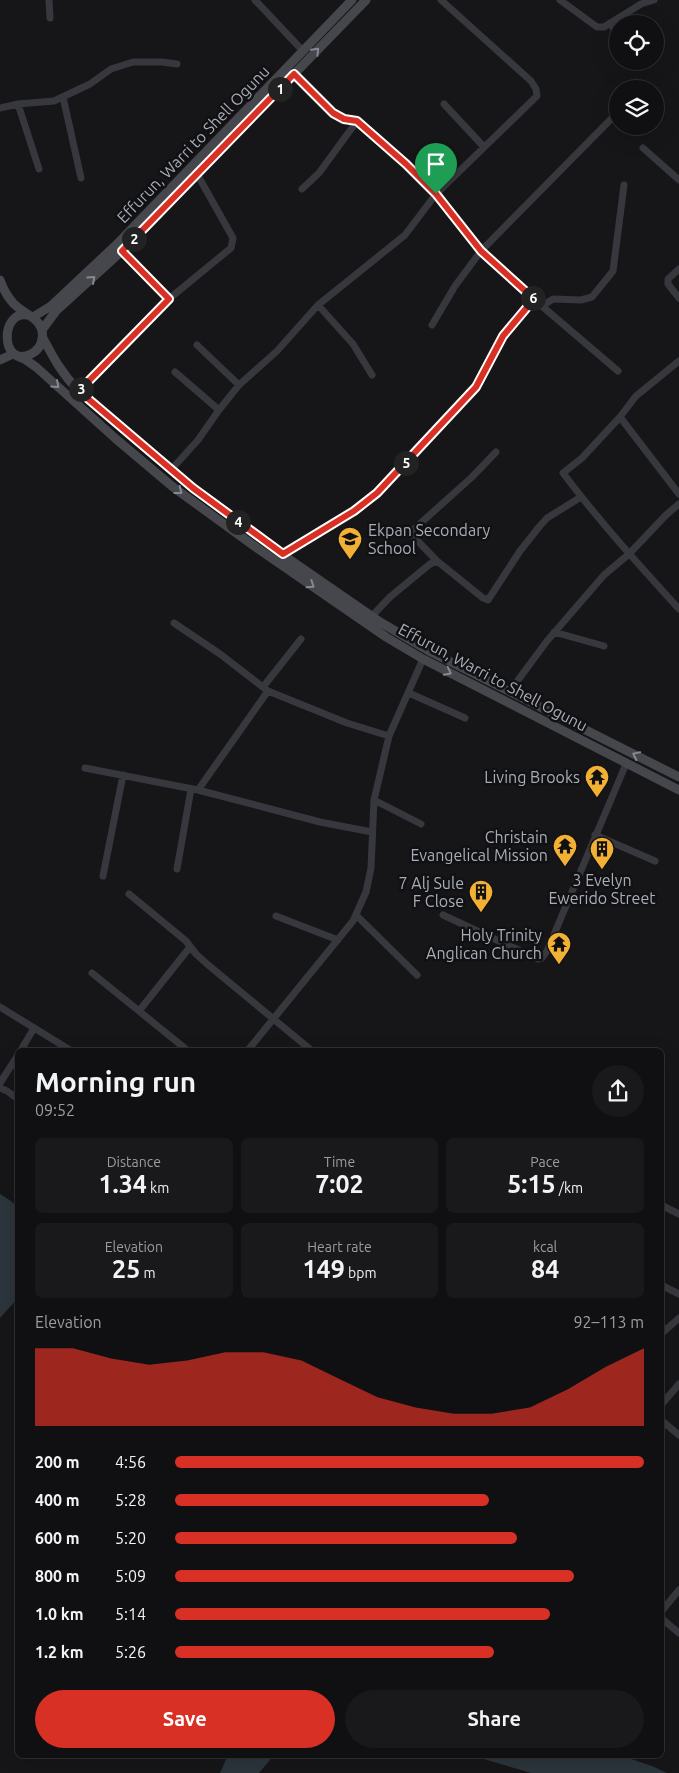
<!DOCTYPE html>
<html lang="en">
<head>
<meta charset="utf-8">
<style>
	:root { --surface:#101012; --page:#19191b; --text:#f1f3f6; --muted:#9c9d9f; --line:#303032; --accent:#d93025 }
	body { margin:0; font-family:Ubuntu,sans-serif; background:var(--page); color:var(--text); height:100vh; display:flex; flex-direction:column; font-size:19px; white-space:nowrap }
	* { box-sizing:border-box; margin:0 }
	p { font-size:16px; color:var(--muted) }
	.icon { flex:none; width:28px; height:28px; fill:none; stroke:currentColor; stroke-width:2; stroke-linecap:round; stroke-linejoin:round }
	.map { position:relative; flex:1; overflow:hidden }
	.panel { position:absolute; left:15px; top:1048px; width:649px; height:710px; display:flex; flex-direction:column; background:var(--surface); border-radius:8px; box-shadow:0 5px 20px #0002,0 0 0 1px var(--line) }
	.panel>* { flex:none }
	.tools { position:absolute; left:609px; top:15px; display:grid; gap:10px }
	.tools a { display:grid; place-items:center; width:55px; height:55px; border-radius:50%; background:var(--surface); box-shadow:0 5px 20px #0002,0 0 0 1px var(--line); font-size:25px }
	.pin { position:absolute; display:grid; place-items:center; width:42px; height:42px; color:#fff; margin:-51px -21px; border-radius:50% 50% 50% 0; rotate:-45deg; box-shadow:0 0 5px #0007 }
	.pin .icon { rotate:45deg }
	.km { position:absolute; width:25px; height:25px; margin:-12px; border-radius:50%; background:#222; color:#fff; font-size:14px; line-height:25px; text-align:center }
	.round { display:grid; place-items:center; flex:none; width:52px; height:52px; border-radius:26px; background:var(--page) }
	.overview { display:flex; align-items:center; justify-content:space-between; height:85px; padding:0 20px }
	h1 { font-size:28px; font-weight:600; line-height:38px }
	.metrics { display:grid; grid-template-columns:repeat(3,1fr); gap:8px; height:85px; padding:5px 20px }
	.metrics div { display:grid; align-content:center; border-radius:8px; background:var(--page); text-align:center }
	.metrics b { font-size:25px; font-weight:600 }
	.metrics small { font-size:14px; font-weight:400 }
	.metrics p { font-size:14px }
	.chart { height:140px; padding:10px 20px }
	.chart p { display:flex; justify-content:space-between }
	.chart svg { width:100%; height:90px; margin-top:5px; fill:var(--accent); opacity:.7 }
	.action { display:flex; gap:10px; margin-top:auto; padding:10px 20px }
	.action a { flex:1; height:58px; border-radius:30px; background:var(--accent); color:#fff; font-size:20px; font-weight:600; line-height:58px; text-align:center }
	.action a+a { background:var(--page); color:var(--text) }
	ul { padding:0 20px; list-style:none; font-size:16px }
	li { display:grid; grid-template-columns:80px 60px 1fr; align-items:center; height:38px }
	li i { height:12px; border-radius:6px; background:var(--accent) }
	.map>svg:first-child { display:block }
</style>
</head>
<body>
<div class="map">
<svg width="679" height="1773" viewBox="0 0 679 1773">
	<rect width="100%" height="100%" fill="#161618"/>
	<path fill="#2c353c" d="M0,1194L11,1201L17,1207L18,1298L0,1318Z
		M228,1755H274L259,1773H220Z
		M470,1755H553L631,1759L652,1766L667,1773H531Z"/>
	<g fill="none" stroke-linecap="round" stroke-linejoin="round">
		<path stroke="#37383d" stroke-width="7" d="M49,0L50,18
			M255,0L303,51
			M560,0L597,27H604L641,4L654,0
			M610,23L618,35
			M633,61L634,63
			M295,74L333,113L344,119L357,121L406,164L436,194L488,257L523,290L618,371
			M63,97L81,178
			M18,104L39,169
			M444,104L484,147
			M0,108L18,104L54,101L90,84L111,69L133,62H162L177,64
			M643,148L679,180
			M302,189L319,173L357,121
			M122,251L169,299
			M679,269L668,279V284L679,298
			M318,305L353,344L372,375
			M542,306L553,299L581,300L592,297L613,271L624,185
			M432,325L455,286L481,251L618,112
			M197,345L239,385
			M679,361L636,396L620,417L679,494
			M175,372L219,410
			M79,391L164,303L231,248L233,238L197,174
			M620,417L582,458L563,473C599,521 639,565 679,609
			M171,470L198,440L219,410L239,385L277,351L318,305L405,235L436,194L537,96L536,89L531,81L441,0
			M283,555L354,511L377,493L476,387L503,336L534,299
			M437,561L483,598L488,600L520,551L539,527L547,518L581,497
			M372,616L390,597L430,564L437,561L412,535L413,530L472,477L496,452
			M174,623L220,654L268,691L347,723L389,736
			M554,632L604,646
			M263,687L301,639
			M510,691L547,641L604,575L629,554L666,515L679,504
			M409,693L465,718
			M85,768L198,790L320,822L372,832
			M198,790L268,691
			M374,800L421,824
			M595,835L655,861
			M177,869L191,789
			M103,876L123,775
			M129,894L186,941L196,954L207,964L311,1050
			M356,915L417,975
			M443,915L538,959L542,958L547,951L626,764
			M276,916L338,940
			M92,973L139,1011
			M0,1007L70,1050
			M21,1050L34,1028
			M187,1050L139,1011L190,947
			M248,1050L353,921L366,892L371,868L374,800L389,736L423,659
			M0,1083L18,1055
			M0,1088L7,1091L18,1099
			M661,1205L679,1214
			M661,1285L679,1294
			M661,1334L679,1318
			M661,1405L679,1384
			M661,1420L679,1435
			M661,1612L679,1590
			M661,1618L679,1633"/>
		<path stroke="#45474d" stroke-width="9" d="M0,280C3,289 7,296 13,303C24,315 46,319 42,339C41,346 37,351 31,354C0,369 0,310 27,315
			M33,317L51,306L116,245L352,0
			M42,330L56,311L122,251L366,0
			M43,338C54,359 62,374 79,391L193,488L283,555L380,622L431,652L679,777
			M17,356L26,360L36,367L116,439L173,487L257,548L386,637L423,659L679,790
			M0,360L13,354"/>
	</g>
	<defs><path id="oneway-chevron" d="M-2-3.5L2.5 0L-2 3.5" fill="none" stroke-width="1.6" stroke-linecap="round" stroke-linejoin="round" transform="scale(1.25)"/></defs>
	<g stroke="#858993">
		<use href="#oneway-chevron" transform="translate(316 51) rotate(-46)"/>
		<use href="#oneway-chevron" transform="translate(92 279) rotate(-42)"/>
		<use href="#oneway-chevron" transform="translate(56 385) rotate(42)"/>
		<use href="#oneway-chevron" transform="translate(179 491) rotate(37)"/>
		<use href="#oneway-chevron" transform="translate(311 585) rotate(34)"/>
		<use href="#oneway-chevron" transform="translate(448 672) rotate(27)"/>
		<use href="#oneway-chevron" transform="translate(636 755) rotate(-154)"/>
	</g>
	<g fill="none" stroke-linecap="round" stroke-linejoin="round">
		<defs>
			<path id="route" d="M294,74L333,113L344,119L357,121L406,164L436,194L481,251L534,299L503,336L476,387L377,493L354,511L283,554L193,488L79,391L169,299L122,251Z"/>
		</defs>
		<use href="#route" stroke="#fff" stroke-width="10"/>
		<use href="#route" stroke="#d93025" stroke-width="6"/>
	</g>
	<defs>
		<symbol id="university-pin" viewBox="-11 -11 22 30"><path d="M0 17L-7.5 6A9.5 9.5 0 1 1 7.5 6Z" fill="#f2b134" stroke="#111113"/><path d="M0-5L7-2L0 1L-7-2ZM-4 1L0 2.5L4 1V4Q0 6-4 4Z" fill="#111"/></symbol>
		<symbol id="temple-pin" viewBox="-11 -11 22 30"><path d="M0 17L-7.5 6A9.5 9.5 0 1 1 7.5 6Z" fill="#f2b134" stroke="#111113"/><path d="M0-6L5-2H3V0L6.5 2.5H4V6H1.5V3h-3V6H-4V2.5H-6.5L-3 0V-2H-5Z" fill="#111"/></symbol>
		<symbol id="building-pin" viewBox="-11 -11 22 30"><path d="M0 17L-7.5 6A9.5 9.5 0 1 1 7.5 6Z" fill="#f2b134" stroke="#111113"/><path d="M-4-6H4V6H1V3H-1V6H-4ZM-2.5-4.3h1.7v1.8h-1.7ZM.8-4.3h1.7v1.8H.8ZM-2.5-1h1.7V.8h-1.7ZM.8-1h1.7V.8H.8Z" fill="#111"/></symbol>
	</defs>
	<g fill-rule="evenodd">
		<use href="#university-pin" x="336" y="525" width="28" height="38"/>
		<use href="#temple-pin" x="583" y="763" width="28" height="38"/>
		<use href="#temple-pin" x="551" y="832" width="28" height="38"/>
		<use href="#building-pin" x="588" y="835" width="28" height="38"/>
		<use href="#building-pin" x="467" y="878" width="28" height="38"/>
		<use href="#temple-pin" x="545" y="930" width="28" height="38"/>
	</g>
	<g text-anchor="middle" stroke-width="5" stroke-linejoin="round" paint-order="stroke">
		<g font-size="16" fill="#a8adb8" stroke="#111113">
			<text transform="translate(193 144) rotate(-46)" y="6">Effurun, Warri to Shell Ogunu</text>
			<text transform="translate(493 677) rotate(28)" y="6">Effurun, Warri to Shell Ogunu</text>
		</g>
		<g font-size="16" fill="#a8adb8" stroke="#111113" text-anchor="end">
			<text x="368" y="536" text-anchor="start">Ekpan Secondary<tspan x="368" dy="18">School</tspan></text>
			<text x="580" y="783">Living Brooks</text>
			<text x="548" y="843">Christain<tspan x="548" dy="18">Evangelical Mission</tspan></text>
			<text x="602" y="886" text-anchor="middle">3 Evelyn<tspan x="602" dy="18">Ewerido Street</tspan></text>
			<text x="464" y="889">7 Alj Sule<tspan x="464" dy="18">F Close</tspan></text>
			<text x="542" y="941">Holy Trinity<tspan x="542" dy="18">Anglican Church</tspan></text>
		</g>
	</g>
</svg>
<div class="tools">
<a><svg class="icon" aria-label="locate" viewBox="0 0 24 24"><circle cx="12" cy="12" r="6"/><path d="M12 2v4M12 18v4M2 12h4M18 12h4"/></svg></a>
<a><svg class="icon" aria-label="layers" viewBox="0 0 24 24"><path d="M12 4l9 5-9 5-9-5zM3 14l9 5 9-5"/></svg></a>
</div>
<div class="pin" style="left:436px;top:194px;background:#1e9e55"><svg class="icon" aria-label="arrive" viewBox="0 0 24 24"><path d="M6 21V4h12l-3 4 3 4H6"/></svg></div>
<b class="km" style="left:280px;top:89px">1</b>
<b class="km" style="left:134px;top:239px">2</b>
<b class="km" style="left:81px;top:389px">3</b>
<b class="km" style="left:238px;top:522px">4</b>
<b class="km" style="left:406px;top:463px">5</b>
<b class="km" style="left:533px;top:298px">6</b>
<section class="panel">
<div class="overview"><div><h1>Morning run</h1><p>09:52</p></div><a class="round"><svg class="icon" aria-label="share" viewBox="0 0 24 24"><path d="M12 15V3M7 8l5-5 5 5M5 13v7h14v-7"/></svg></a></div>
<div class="metrics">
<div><p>Distance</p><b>1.34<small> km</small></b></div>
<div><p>Time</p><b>7:02</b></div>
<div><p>Pace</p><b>5:15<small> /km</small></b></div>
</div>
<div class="metrics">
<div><p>Elevation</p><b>25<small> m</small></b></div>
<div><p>Heart rate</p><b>149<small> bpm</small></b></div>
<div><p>kcal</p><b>84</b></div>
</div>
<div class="chart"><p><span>Elevation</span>92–113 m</p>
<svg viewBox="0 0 160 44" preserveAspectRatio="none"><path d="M0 44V6L10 6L20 11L30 14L40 12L50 8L60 8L70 12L80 21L90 30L100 35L110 38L120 38L130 35L140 26L150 15L160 6V44z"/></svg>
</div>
<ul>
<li><b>200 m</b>4:56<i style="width:100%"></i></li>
<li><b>400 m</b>5:28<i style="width:67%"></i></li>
<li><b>600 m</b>5:20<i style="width:73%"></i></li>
<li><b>800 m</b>5:09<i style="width:85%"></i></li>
<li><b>1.0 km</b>5:14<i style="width:80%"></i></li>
<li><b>1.2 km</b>5:26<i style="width:68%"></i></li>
</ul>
<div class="action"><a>Save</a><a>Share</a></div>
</section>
</div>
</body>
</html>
